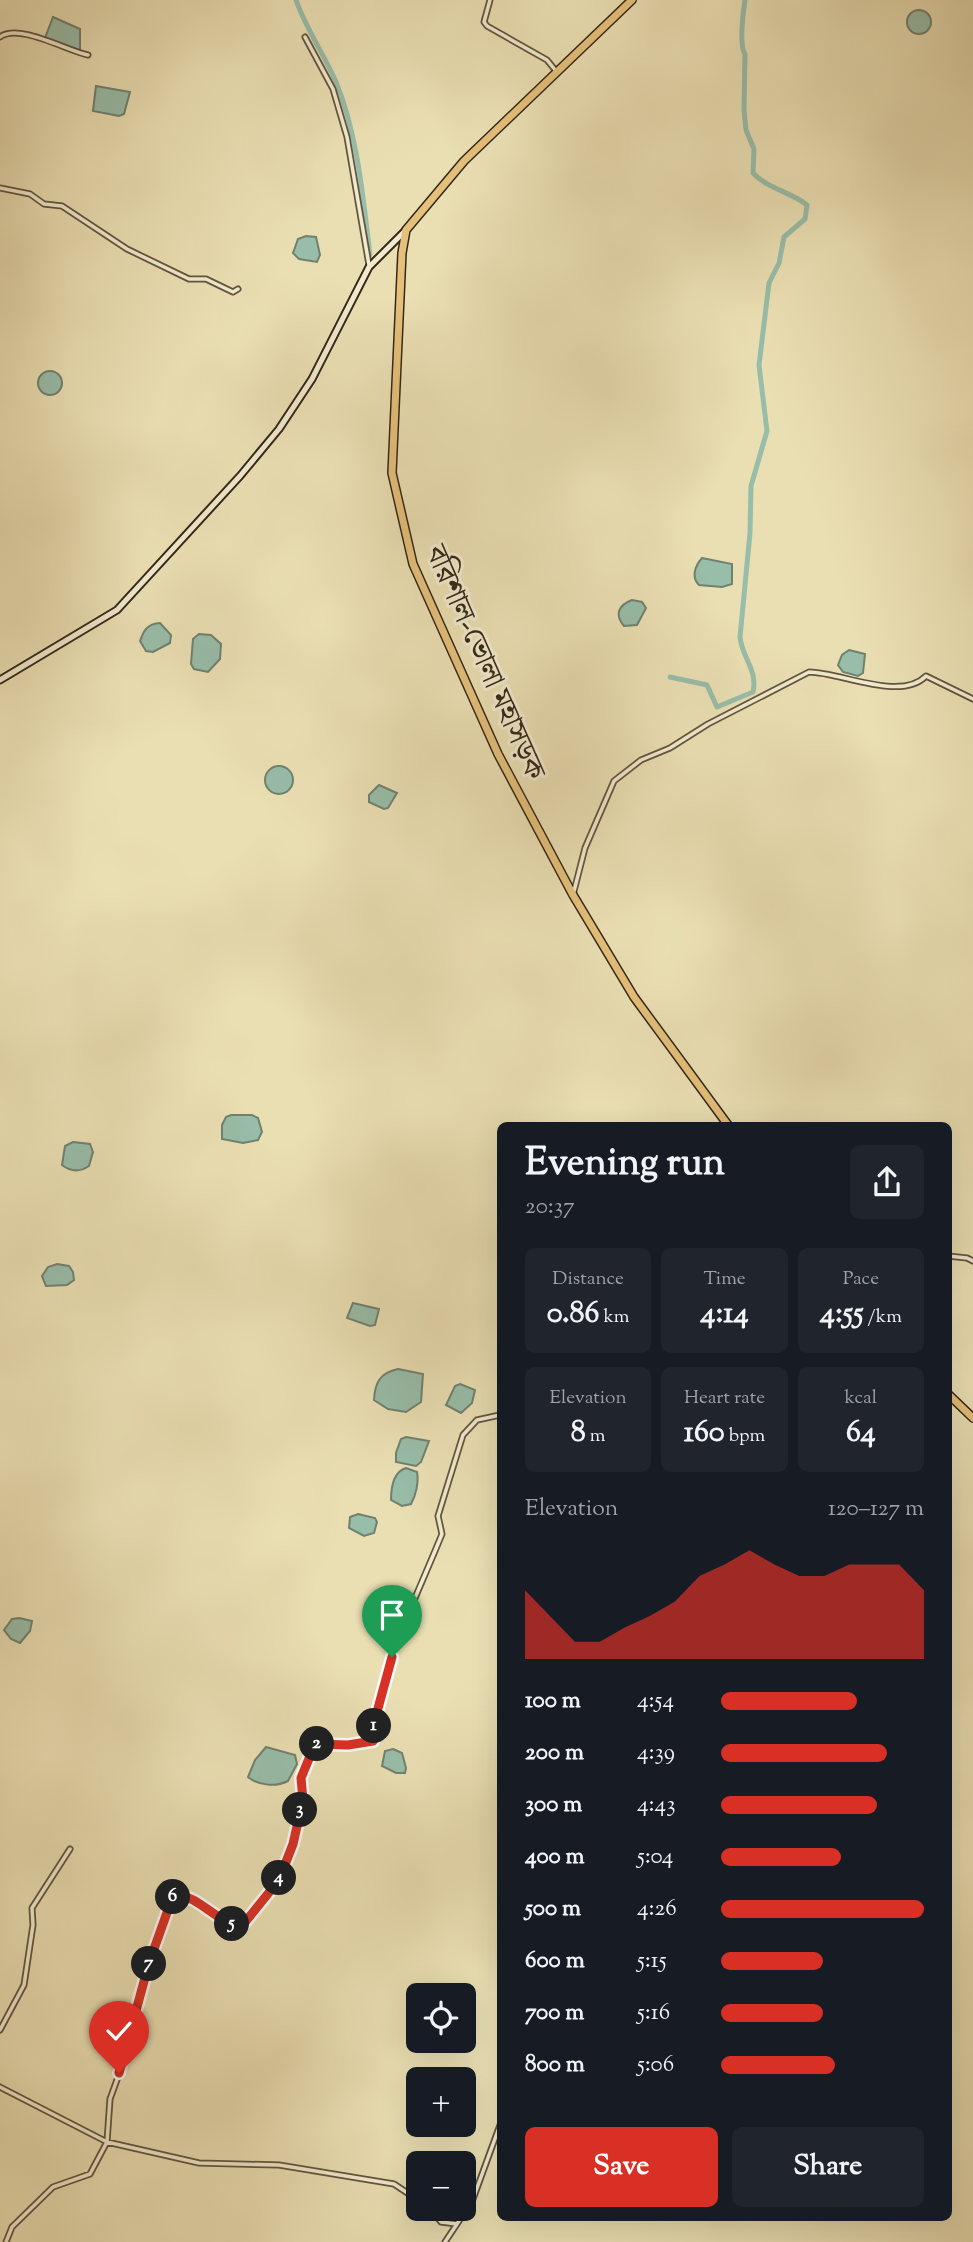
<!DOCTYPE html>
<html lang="en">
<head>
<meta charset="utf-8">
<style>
	:root { --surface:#171b24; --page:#20242c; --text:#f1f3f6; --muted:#9ea1a6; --accent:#d93025 }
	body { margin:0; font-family:"Sorts Mill Goudy","Noto Serif Bengali",serif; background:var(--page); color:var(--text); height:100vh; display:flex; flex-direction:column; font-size:26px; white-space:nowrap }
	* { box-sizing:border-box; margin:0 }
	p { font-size:23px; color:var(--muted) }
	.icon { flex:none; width:38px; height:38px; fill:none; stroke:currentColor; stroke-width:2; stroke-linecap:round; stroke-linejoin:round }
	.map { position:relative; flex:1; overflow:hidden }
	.sheet { position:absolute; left:497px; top:1122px; width:455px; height:1099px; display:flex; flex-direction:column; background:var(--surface); border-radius:10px; box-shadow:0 7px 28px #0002 }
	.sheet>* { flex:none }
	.fabs { position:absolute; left:406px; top:1983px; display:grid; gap:14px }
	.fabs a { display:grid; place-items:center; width:70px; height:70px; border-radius:10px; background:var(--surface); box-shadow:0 7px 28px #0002; font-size:35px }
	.pin { position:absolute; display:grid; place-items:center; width:60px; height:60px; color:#fff; margin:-72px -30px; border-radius:50% 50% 50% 0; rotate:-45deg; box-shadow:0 0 7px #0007 }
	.pin .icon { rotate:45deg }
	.km { position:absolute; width:35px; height:35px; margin:-18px; border-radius:50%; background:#222; color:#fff; font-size:19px; line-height:35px; text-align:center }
	.round { display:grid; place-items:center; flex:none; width:74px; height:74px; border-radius:10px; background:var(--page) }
	.headline { display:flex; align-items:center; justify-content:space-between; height:119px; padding:0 28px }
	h1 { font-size:38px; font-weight:800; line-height:52px }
	.metrics { display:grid; grid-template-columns:repeat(3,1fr); gap:10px; height:119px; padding:7px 28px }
	.metrics div { display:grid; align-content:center; border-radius:10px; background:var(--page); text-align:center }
	.metrics b { font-size:30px; font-weight:800 }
	.metrics small { font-size:19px; font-weight:400 }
	.metrics p { font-size:19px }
	.chart { height:196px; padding:14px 28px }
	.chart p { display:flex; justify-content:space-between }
	.chart svg { width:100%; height:126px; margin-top:7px; fill:var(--accent); opacity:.7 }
	.primary-button { display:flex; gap:14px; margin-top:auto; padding:14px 28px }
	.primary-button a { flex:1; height:80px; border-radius:10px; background:var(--accent); color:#fff; font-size:28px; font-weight:800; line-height:80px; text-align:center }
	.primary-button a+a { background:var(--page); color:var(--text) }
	ul { padding:0 28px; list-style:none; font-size:23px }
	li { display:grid; grid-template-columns:112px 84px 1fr; align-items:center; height:52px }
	li i { height:18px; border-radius:9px; background:var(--accent) }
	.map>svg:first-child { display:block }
</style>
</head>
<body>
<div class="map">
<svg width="973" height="2242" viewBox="0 0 973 2242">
	<rect width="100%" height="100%" fill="#eadfb3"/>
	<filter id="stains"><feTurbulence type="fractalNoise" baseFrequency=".00286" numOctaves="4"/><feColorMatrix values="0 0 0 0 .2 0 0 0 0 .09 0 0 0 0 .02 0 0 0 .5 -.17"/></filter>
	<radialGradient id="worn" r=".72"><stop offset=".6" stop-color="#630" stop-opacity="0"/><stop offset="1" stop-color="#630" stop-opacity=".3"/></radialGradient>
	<path fill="#98bda9" stroke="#70816f" stroke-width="2" d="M907 22a12 12 0 1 1 24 0a12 12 0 1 1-24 0Z
		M53,17L80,29V51L45,38Z
		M96,86L130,92L124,114L119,116L93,111Z
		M306,236L316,237L320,255L317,262L299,259L293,253L298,239Z
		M38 383a12 12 0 1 1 24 0a12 12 0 1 1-24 0Z
		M702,558L732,564V584L722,587L699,585C691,577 695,566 702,558Z
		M632,600L642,602L646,608L637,625L624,626C614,614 619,605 632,600Z
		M160,623L171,635L170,643L153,652L146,651L140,641C144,630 147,624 160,623Z
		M199,634L211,635L221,644L220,659L208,672L194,669L191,664L193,639Z
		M849,650L865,654L863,673L858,676L843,672L838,665L842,655Z
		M265 780a14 14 0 1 1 28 0a14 14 0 1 1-28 0Z
		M379,785L397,793L388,808L384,809L369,802V795Z
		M231,1115H252L258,1118L262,1132L258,1140L243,1143L222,1139V1125L226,1117Z
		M73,1142L90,1144L93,1152L89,1166C80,1172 71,1172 62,1165L65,1146Z
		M57,1264L69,1266L73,1272L74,1280L67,1285L46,1286L42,1276L48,1267Z
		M353,1303L379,1309L375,1325L370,1326L347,1318Z
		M398,1369L423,1374L421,1402L406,1412L388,1409L374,1400C375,1382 380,1373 398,1369Z
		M460,1384L475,1390L472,1403L461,1413L446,1405L455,1386Z
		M406,1437L429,1441L421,1462L416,1466L396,1462V1453L401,1439Z
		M406,1468L417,1472C419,1482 416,1495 411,1504L402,1506L391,1500C391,1488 393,1472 406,1468Z
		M358,1514L375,1518L377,1522L374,1533L364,1536L349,1528L350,1517Z
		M19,1618L32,1621L30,1631L20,1643L11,1639L4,1630L12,1619Z
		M266,1747L295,1755L297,1764L288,1781C276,1787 259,1786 248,1777L255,1760Z
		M393,1749L402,1753L406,1768L405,1773H396L382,1766L385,1751Z"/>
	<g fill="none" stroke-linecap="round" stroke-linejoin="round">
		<path stroke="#98bda9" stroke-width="5" d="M296,0C306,29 324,54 336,82C358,136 363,198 370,255
			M670,677L707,685L717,707L753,692C758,670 742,658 740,637L750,533L751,486L767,431L759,365L769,283L779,263L784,237L805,219L807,205C791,192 768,189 753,173L754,149L746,130L744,110L745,54C739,46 743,12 745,0"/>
		<defs>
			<path id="street" d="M490,0L484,22L487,26L547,60L556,71
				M0,37C19,23 65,50 88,55
				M305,37L333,89L347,137L369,265
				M0,188L30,194L44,204L62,206L127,249L189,279H206L233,292L238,289
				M574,891L585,848L614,781L641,760L670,748L708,724L809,672C840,672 901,702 926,676L973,699
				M948,1256L967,1258L973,1261
				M0,2030L24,1985L33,1925L32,1908L70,1849
				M0,2087L107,2142L199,2163L279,2165L394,2184L418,2200
				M430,2208L441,2222L457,2224L473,2199L500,2125
				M6,2242L12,2227L53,2187L90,2174L107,2142L110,2099L126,2055L156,1941L174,1893L191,1897L228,1924L242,1926L279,1880L293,1844L303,1800L301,1778L315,1744L348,1745L373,1741C378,1671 416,1599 442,1534L438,1516L463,1435L477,1420L500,1415
				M445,2242L457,2224"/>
			<path id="secondary" d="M0,680L117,610L240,476L279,429L312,379L369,267L406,230"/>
			<path id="highway" d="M632,0L464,161L406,230L402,253L392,473L413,564L498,754L573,895L634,997L728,1125
				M948,1394L973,1418"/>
		</defs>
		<use href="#street" stroke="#62553f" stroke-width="7"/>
		<use href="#secondary" stroke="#342718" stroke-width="9"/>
		<use href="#highway" stroke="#342718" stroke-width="10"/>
		<use href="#street" stroke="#f1eace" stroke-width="3.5"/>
		<use href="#secondary" stroke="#f1eace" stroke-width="5"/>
		<use href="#highway" stroke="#e5c07a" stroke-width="7"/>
	</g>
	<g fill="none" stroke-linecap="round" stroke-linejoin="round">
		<defs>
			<path id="route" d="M119,2073L149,1963L174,1893C204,1899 213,1921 242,1926L279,1880L293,1844L303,1800L301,1778L315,1744L348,1745L373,1741L374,1723L392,1657"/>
		</defs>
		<use href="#route" stroke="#fff" stroke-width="14"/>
		<use href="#route" stroke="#d93025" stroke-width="9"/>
	</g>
	<g text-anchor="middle" stroke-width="6" stroke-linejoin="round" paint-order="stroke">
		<g font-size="30" fill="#342718" stroke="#f1eace">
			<text transform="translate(486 662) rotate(66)" y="10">বরিশাল-ভোলা মহাসড়ক</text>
		</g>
	</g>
	<rect width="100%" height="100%" filter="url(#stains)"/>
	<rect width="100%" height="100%" fill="url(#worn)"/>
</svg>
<div class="fabs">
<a><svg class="icon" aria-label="locate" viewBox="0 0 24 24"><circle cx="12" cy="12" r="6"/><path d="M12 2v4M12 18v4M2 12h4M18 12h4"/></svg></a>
<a>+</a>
<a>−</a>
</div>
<div class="pin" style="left:392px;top:1657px;background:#1e9e55"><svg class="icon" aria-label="arrive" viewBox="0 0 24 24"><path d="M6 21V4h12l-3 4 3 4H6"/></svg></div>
<div class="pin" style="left:119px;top:2073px;background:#d93025"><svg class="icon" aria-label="check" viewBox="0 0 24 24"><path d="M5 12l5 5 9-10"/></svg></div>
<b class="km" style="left:374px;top:1726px">1</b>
<b class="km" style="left:317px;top:1744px">2</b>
<b class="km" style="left:300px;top:1810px">3</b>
<b class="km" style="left:279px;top:1878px">4</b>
<b class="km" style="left:232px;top:1924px">5</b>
<b class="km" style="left:173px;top:1897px">6</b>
<b class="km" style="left:149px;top:1964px">7</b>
<section class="sheet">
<div class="headline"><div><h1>Evening run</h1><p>20:37</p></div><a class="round"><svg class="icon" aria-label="share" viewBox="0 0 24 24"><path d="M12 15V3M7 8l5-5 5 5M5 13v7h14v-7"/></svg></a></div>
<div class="metrics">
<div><p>Distance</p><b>0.86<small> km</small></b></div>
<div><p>Time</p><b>4:14</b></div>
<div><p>Pace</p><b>4:55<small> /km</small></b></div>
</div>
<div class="metrics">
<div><p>Elevation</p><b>8<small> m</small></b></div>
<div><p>Heart rate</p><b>160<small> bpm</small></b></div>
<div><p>kcal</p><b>64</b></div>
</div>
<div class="chart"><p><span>Elevation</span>120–127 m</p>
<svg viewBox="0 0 160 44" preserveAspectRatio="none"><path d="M0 44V20L10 29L20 38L30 38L40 33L50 29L60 24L70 15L80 11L90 6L100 11L110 15L120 15L130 11L140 11L150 11L160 20V44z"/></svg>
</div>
<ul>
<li><b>100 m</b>4:54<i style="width:67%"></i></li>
<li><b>200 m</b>4:39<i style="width:82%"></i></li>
<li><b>300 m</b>4:43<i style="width:77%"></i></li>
<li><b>400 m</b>5:04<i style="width:59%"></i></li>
<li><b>500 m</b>4:26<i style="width:100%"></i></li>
<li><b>600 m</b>5:15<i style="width:50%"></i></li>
<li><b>700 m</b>5:16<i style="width:50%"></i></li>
<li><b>800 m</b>5:06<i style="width:56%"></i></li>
</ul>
<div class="primary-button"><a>Save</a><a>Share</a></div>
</section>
</div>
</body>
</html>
